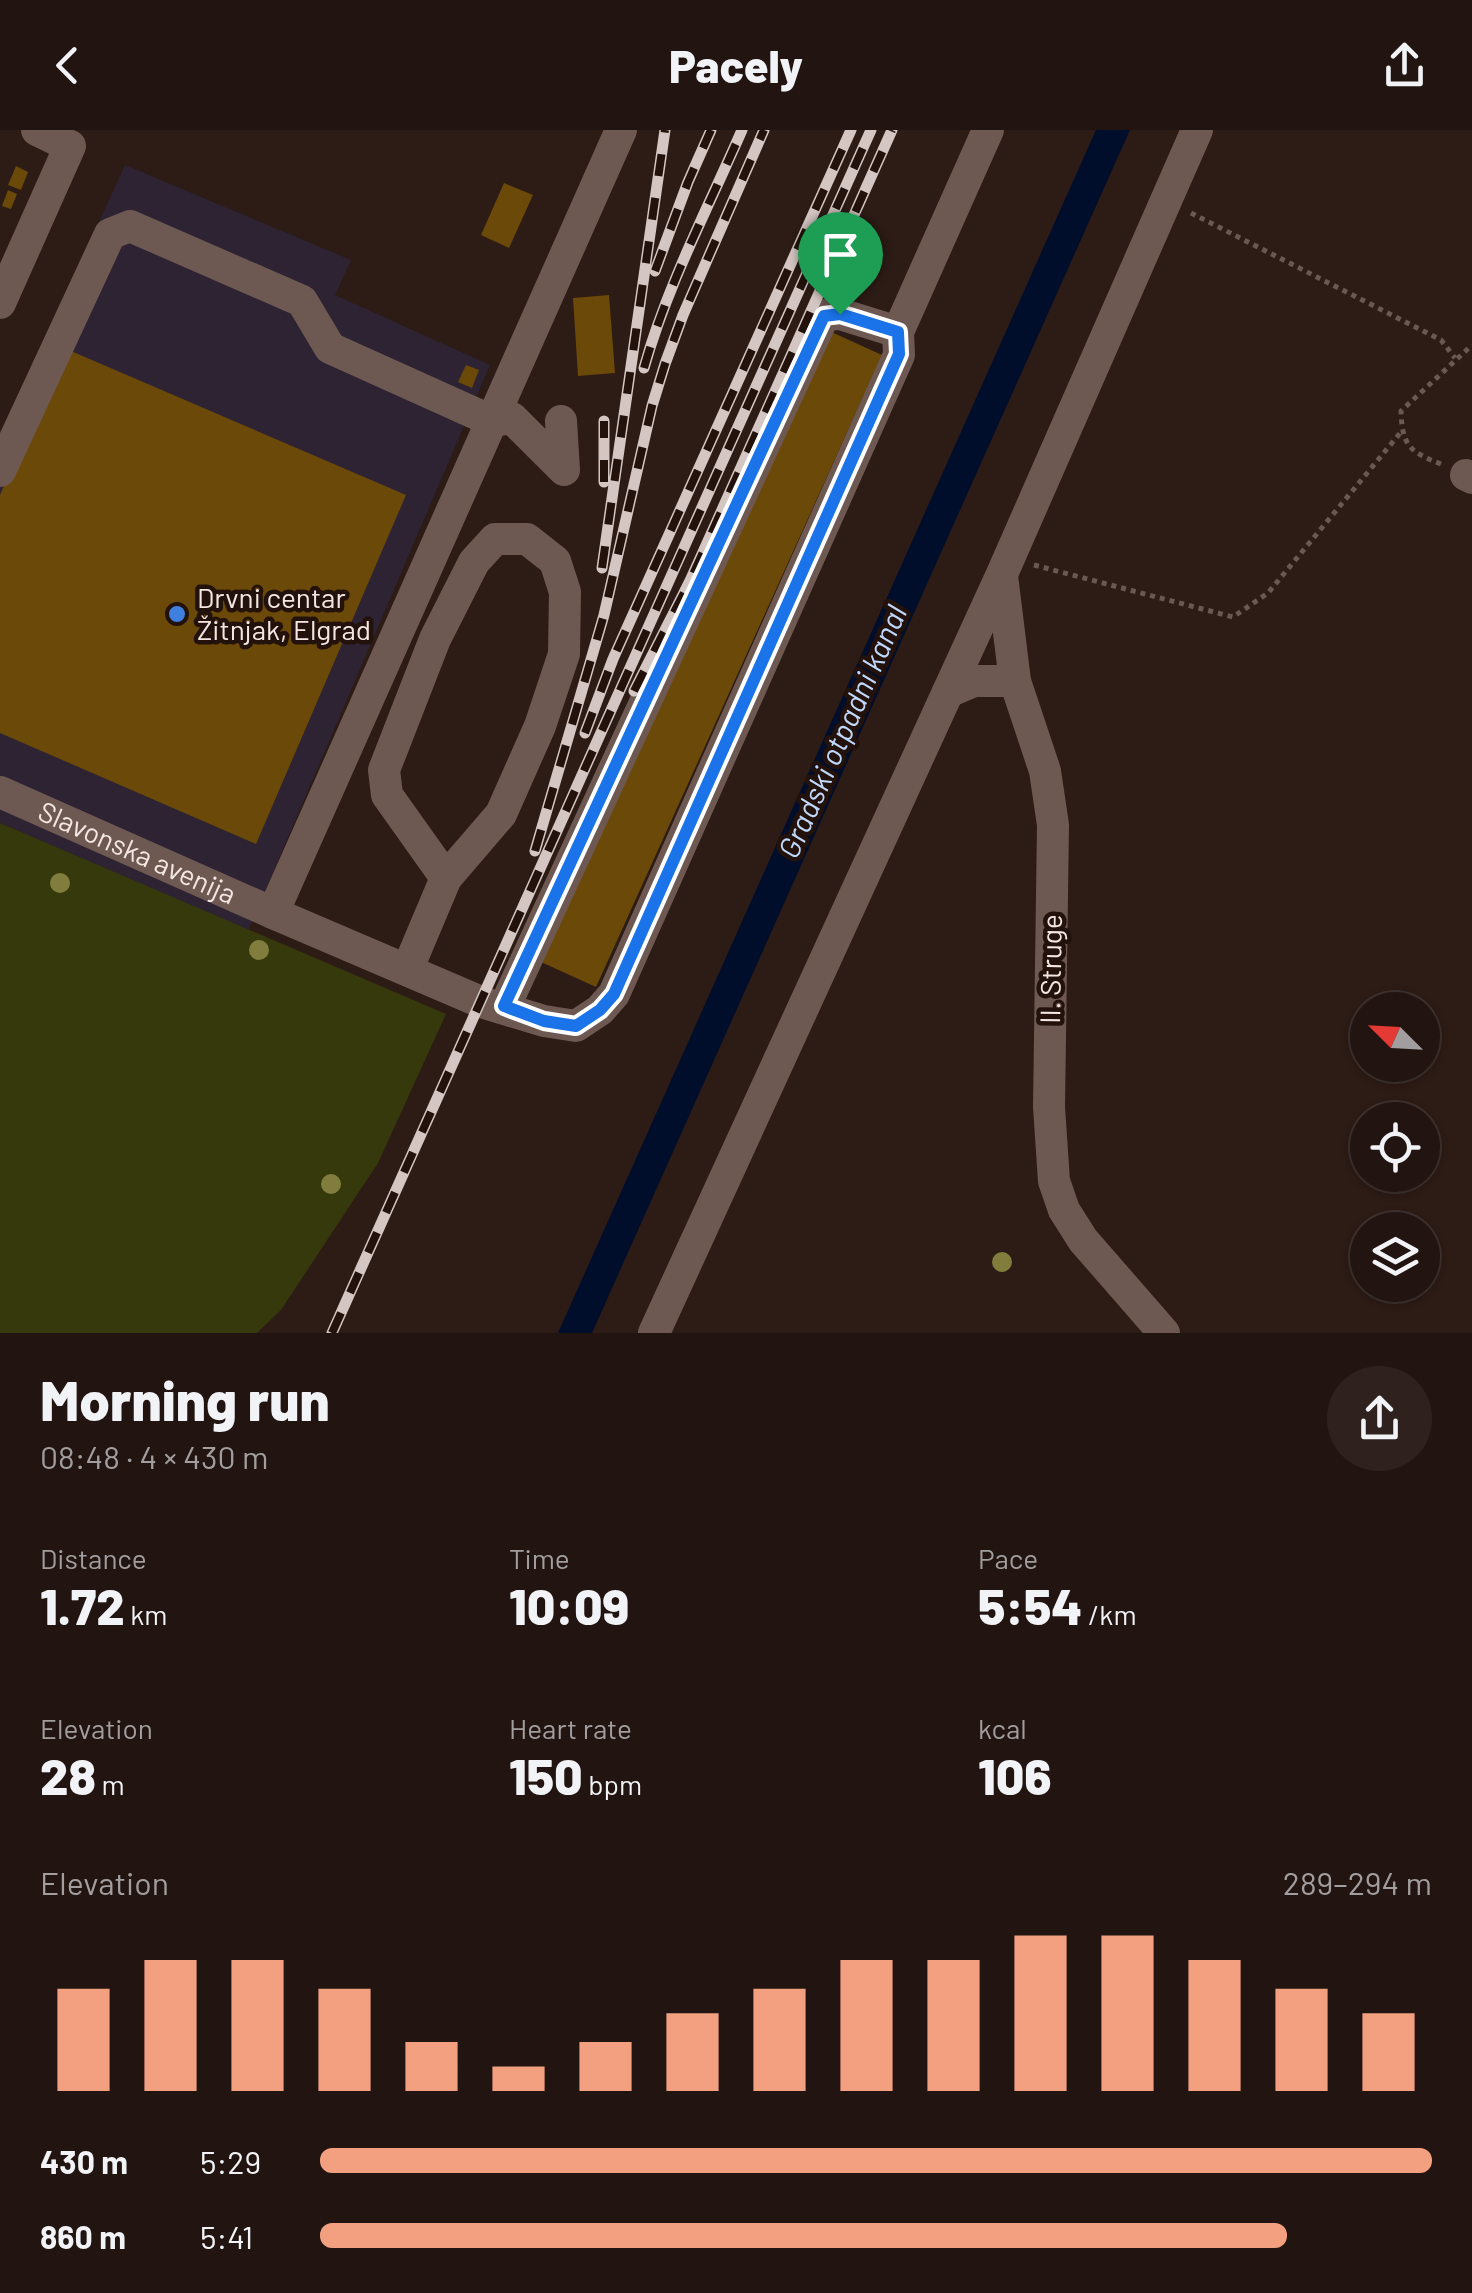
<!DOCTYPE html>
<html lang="en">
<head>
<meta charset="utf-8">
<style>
	:root { --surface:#221410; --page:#2e211e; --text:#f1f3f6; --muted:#a29e9f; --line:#3f3330; --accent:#f2a080 }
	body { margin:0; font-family:Barlow,sans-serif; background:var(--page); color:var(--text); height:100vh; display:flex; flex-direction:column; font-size:38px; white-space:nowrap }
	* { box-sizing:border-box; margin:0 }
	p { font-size:32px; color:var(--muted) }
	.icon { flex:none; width:55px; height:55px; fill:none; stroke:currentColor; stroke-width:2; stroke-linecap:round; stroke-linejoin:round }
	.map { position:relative; height:1203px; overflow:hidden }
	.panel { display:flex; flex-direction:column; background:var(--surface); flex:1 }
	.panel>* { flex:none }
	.needle { width:65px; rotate:294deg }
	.fabs { position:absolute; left:1350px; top:862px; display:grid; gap:20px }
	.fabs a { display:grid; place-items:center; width:90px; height:90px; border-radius:50%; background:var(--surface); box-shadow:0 2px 8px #0004,0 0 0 2px var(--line); font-size:50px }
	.pin { position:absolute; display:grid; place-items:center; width:85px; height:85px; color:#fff; margin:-102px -42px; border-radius:50% 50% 50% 0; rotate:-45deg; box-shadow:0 0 10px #0007 }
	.pin .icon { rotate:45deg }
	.round { display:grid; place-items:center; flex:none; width:105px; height:105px; border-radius:52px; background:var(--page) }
	.overview { display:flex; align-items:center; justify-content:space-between; height:170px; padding:0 40px }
	h1 { font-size:55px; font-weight:800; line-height:75px }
	.metrics { display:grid; grid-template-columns:repeat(3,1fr); gap:15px; height:170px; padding:10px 40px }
	.metrics div { display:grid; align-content:center }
	.metrics b { font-size:50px; font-weight:800 }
	.metrics small { font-size:28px; font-weight:400 }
	.metrics p { font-size:28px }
	.chart { height:280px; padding:20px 40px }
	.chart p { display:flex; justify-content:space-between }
	.chart svg { width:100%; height:180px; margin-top:10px; stroke:var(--accent); stroke-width:6 }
	ul { padding:0 40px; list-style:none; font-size:32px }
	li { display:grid; grid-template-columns:160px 120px 1fr; align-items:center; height:75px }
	li i { height:25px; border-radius:12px; background:var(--accent) }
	header { display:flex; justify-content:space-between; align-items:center; height:130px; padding:0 40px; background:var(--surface); font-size:45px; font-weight:800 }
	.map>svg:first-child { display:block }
</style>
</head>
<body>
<header><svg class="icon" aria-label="back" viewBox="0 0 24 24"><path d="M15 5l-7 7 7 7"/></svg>Pacely<svg class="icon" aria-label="share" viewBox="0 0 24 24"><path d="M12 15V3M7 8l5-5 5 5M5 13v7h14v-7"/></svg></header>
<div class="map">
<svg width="1472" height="1203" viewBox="0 0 1472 1203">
	<rect width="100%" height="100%" fill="#2d1b15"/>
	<path fill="#2d2332" d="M125,35L351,130L335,165L490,235L248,801L0,693V308Z"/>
	<path fill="#36390c" d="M0,693L446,884L378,1033L281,1180L257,1203H0Z"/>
	<path fill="#000e2b" d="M1096,0H1130L592,1203H558Z"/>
	<path fill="#6b4908" d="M16,36L28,42L21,60L8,55Z
		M504,53L533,65L509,118L481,105Z
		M8,60L17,64L11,79L2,76Z
		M609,165L615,243L578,246L573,168Z
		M827,200L882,225L596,857L541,832Z
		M64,218L406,365L256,714L0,603V365Z
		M466,235L479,240L472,258L458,252Z"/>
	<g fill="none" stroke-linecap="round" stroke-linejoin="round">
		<path stroke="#695953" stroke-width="5" stroke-dasharray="5 5" stroke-linecap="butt" d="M1191,83L1441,210L1455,228
			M1441,334C1410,322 1402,316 1401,281L1472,215
			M1034,435L1233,487L1268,463L1401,302"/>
		<g stroke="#6e5952" stroke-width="32">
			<path d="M621,0L273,783L481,872L544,891L576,896L600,880L614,864L899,225L898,202L988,0"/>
			<path d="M0,173L70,16L37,0"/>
			<path d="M0,341L110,104L130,96L302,171L330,218L492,291L512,288L564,340L561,291"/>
			<path d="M1466,345L1472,348"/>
			<path d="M1002,446L1015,551L1045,641L1053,695L1049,977L1054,1051L1064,1080L1083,1110L1164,1203"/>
			<path d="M948,562L974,551H1015"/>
			<path id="s1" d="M0,662L273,783"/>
			<path d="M408,838L446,748L501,684L540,596L564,524L565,462L555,431L527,409H495L474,432L435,509L384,640L387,665L446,748"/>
			<path d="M505,876L824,185L840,184L898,202"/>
			<path d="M654,1203L1002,444L1197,0"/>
		</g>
		<defs>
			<path id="rail" d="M655,141L688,52L711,0
				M644,238C667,156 708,78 742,0
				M604,352V291
				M602,438L665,0
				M634,561L691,449L892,0
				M585,603L613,529L851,0
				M535,721L604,485L652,276L665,234L683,185L764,0
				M332,1203L871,0"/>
		</defs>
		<use href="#rail" stroke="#d4c6c2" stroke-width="11"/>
		<use href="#rail" stroke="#23120c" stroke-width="8" stroke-dasharray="22" stroke-linecap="butt"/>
	</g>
	<g fill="#817e3d">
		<circle cx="60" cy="753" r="10"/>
		<circle cx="259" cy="820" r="10"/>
		<circle cx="331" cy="1054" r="10"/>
		<circle cx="1002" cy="1132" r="10"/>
	</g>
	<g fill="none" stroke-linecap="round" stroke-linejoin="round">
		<defs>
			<path id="route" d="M840,184L898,202L899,224L614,864L600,880L576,896L544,891L504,876L824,186Z"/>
		</defs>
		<use href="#route" stroke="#fff" stroke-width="20"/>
		<use href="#route" stroke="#1a73e8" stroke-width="12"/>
	</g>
	<circle fill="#3f7fe0" stroke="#23120c" stroke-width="4" cx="177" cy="484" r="10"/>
	<g text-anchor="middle" stroke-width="9" stroke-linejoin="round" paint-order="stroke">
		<g font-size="28" fill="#f4e7e3" stroke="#23120c" text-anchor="start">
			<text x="197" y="478">Drvni centar<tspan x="197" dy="32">Žitnjak, Elgrad</tspan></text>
		</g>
		<g font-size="28" fill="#f4e7e3" stroke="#23120c">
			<text dy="10" stroke="none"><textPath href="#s1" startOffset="150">Slavonska avenija</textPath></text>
			<text transform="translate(1051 839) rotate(-89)" y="10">II. Struge</text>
		</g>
		<g font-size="30" font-style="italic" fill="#c0d8fb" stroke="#23120c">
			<text transform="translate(843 602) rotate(-66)" y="10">Gradski otpadni kanal</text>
		</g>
	</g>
</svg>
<div class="fabs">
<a><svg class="needle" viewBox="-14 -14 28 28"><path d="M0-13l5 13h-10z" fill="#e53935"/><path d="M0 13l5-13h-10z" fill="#a29e9f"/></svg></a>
<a><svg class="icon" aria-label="locate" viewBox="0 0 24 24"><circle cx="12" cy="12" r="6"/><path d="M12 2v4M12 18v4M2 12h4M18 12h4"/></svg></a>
<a><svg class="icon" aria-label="layers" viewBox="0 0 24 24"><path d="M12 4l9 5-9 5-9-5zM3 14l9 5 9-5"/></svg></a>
</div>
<div class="pin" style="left:840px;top:184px;background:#1e9e55"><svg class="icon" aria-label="arrive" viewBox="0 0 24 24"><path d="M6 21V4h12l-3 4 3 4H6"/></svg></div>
</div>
<section class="panel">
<div class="overview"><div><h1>Morning run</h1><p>08:48 · 4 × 430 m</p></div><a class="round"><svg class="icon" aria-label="share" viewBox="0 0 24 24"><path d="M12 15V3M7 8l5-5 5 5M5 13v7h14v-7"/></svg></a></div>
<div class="metrics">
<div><p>Distance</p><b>1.72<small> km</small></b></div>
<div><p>Time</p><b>10:09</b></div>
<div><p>Pace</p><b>5:54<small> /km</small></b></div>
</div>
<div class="metrics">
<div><p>Elevation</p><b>28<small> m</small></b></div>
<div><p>Heart rate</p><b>150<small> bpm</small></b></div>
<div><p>kcal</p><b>106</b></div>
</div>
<div class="chart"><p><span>Elevation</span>289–294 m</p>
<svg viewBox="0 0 160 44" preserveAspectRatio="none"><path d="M5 44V19M15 44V12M25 44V12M35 44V19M45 44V32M55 44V38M65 44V32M75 44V25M85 44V19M95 44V12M105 44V12M115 44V6M125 44V6M135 44V12M145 44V19M155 44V25"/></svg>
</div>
<ul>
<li><b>430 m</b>5:29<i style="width:100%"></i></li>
<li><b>860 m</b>5:41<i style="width:87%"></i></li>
</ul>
</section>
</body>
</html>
